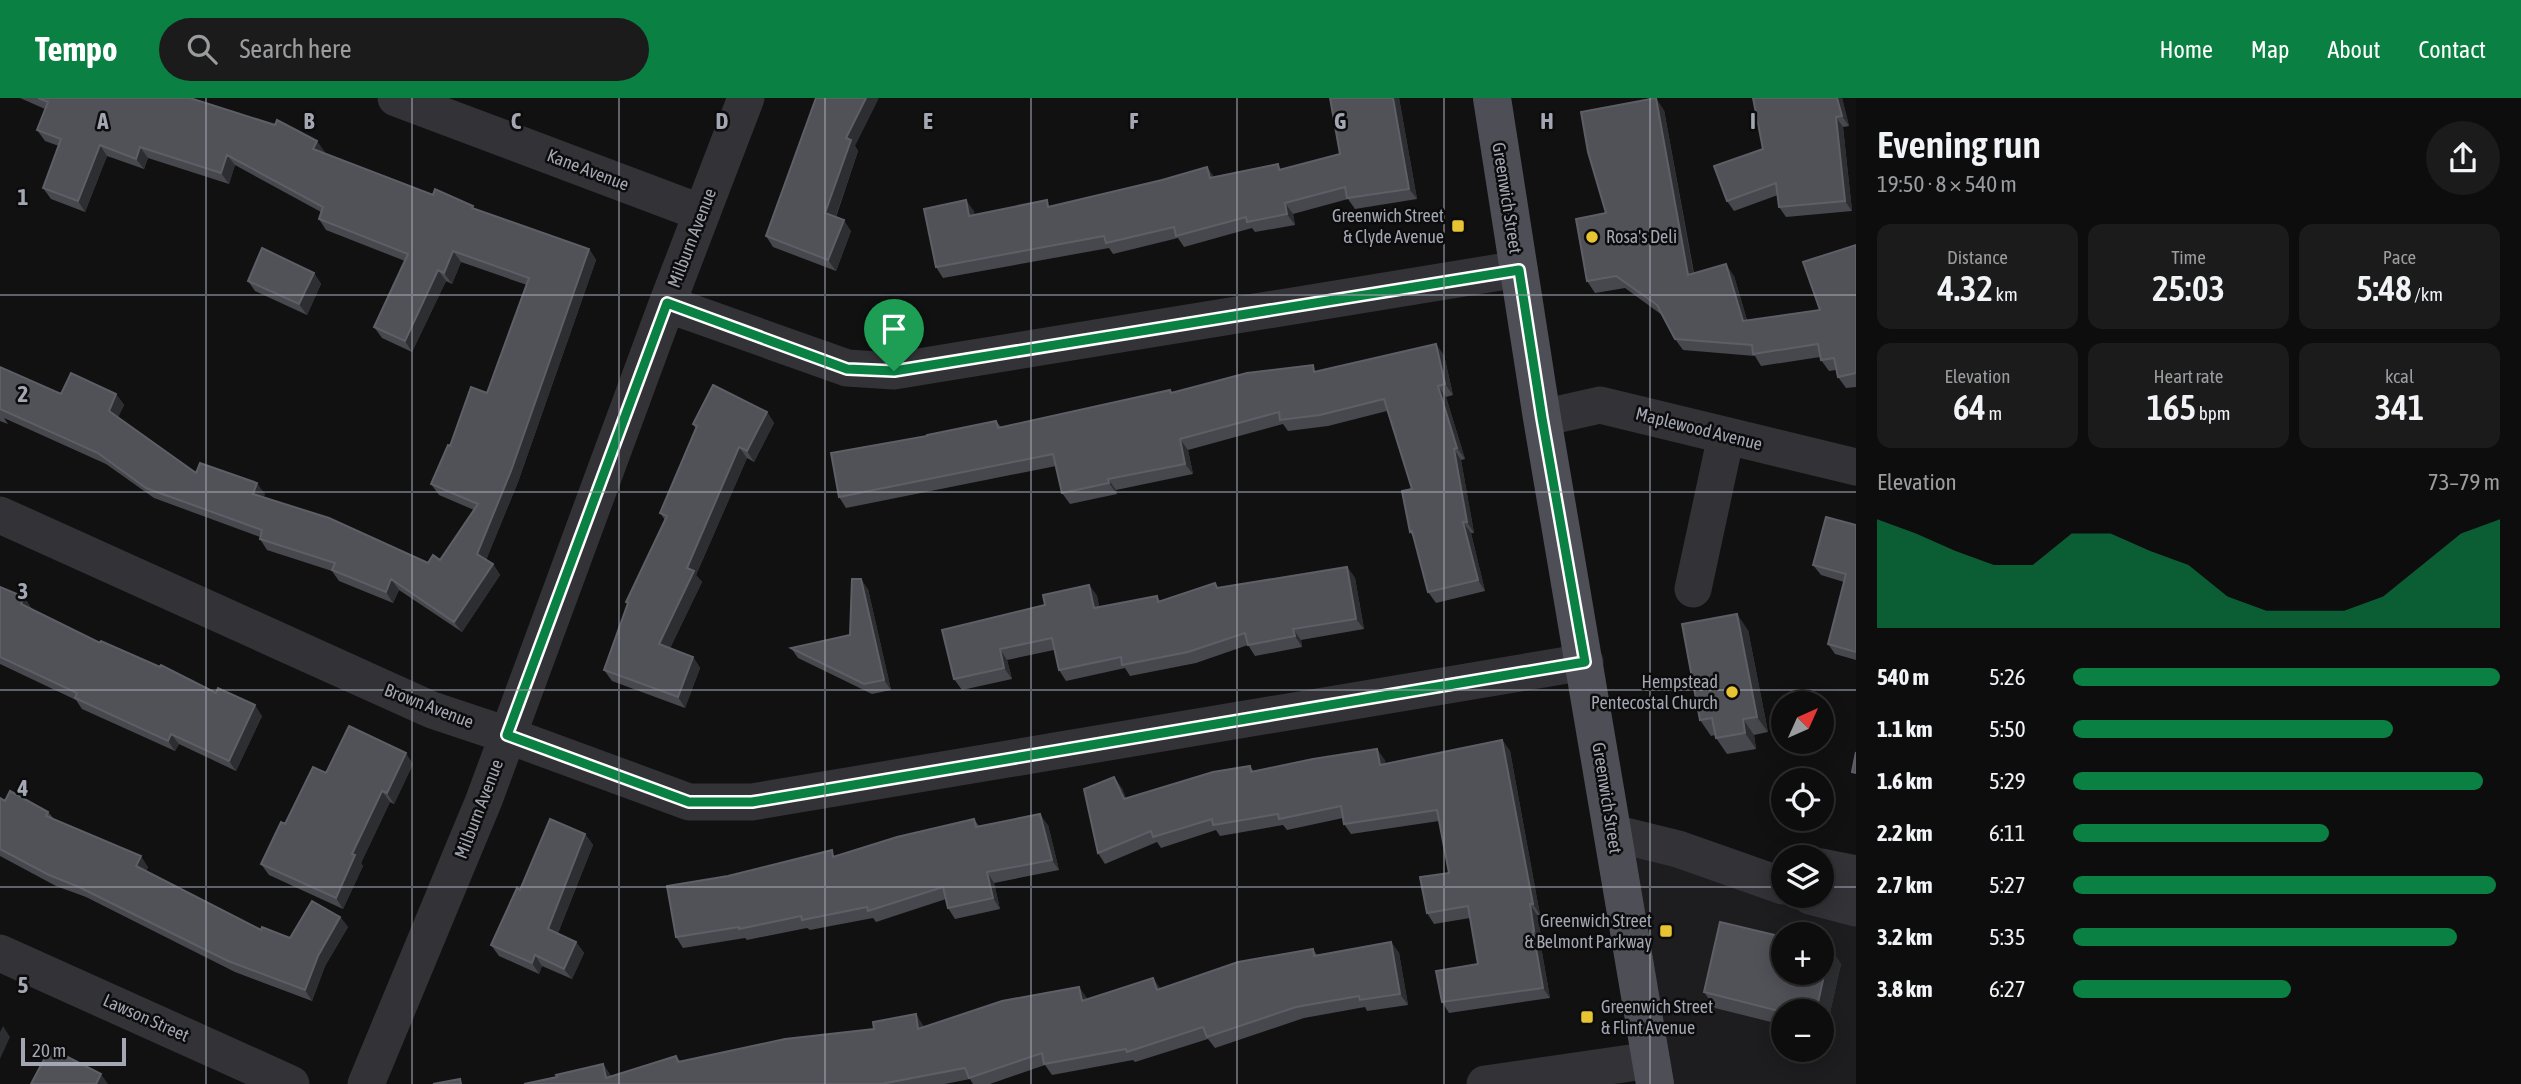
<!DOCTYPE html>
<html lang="en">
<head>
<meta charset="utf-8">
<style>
	:root { --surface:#0d0d0e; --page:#1b1b1c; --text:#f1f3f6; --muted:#9a9c9e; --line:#2d2d2e; --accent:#0b8043 }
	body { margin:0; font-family:"Asap Condensed",sans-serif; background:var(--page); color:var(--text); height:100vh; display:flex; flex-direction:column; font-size:26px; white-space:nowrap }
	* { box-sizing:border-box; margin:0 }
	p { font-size:23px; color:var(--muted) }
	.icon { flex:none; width:38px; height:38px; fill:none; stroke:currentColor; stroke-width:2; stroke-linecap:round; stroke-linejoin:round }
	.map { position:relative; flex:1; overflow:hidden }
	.side { display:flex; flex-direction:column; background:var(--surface); width:665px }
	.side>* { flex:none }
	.needle { width:46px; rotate:45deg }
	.tools { position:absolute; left:1771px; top:593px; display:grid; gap:14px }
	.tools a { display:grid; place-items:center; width:63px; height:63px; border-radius:50%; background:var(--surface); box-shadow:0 4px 18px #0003,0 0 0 2px var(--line); font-size:35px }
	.scale { position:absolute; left:21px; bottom:18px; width:105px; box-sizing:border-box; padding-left:7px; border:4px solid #a3a6b3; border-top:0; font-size:19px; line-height:24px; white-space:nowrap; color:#a3a6b3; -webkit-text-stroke:5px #0c0c0d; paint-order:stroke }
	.pin { position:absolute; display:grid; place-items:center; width:60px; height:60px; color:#fff; margin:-72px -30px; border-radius:50% 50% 50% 0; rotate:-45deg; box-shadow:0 0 7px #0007 }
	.pin .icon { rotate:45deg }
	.round { display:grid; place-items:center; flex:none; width:74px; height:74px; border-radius:37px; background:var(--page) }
	.overview { display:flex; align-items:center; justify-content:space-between; height:119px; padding:0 21px }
	h1 { font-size:38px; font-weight:600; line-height:52px }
	.figures { display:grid; grid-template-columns:repeat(3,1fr); gap:10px; height:119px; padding:7px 21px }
	.figures div { display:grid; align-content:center; border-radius:14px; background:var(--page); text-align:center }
	.figures b { font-size:35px; font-weight:600 }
	.figures small { font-size:19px; font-weight:400 }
	.figures p { font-size:19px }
	.chart { height:196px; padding:14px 21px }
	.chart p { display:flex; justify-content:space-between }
	.chart svg { width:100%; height:126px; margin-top:7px; fill:var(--accent); opacity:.7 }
	ul { padding:0 21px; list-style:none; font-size:23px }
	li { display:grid; grid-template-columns:112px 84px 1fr; align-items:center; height:52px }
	li i { height:18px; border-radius:9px; background:var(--accent) }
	header { display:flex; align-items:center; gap:42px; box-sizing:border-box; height:98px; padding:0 35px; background:var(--accent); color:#fff }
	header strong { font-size:33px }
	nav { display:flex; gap:38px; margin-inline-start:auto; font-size:24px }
	.search { width:490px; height:63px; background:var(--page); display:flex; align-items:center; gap:18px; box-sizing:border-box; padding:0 24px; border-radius:38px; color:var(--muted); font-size:26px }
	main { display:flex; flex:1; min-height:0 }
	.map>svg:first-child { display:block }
</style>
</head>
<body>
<header>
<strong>Tempo</strong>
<div class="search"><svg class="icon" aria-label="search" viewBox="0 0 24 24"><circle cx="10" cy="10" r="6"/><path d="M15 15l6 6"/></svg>Search here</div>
<nav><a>Home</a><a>Map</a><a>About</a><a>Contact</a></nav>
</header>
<main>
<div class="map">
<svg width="1856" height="986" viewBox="0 0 1856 986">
	<rect width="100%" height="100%" fill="#111112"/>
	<path fill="#1d1d1f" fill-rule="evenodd" d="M1616,738L1856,813V986H1657ZM1783,836H1822V875H1783ZM1783,914H1822V952H1783Z"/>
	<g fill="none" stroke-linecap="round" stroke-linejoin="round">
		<path stroke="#323237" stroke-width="37" d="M396,0L702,115
			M667,206L847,270L894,273L1519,171
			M1542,320L1600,307L1856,369
			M0,417L432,612L507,637L689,704H752L1585,564
			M1693,491L1726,338
			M1613,735L1678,751L1783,788
			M1822,769L1856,776
			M1810,798L1856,810
			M0,855L291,986
			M366,986L484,702L667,206L746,0
			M1485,986L1651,962"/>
		<path stroke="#4e4f56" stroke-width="38" d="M1492,0L1542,320L1655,986"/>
	</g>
	<path fill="#47484d" d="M20,0H190L325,54L324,56L433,97L475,111L589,151L596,162L518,384L486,462L493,466L500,477L462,534L399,492L393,505L339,483L332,473L267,452L260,441V439L154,400L106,366L4,320L8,326L0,323V269L61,296H116L124,307L118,319L196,375L265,396L263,399L428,465L440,462L474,412L439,397L431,386L450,348L487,295L527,187L461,164L452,186L446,183L412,254L382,240L374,229L405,163L326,132L319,121L321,114L235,67L229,86L148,60L144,71L107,58L85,114L51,101L43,90L59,48L45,43L37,32L45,11Z
		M1399,0L1417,101L1355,111L1348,101L1293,116L1295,127L1255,134L1252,130L1184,149L1178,140L1113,156L1109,150L943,180L936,169L974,113V117L1051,108L1162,82L1207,69L1214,79L1278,66L1281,72L1340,56Z
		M1753,0H1842L1849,28L1843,29L1852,113L1786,119L1779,109L1778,97L1734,113L1727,103L1763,51Z
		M1664,12L1694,175L1734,178L1747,222L1820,212L1856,147V289L1846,290L1838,279L1836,272L1829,273L1821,262L1820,259L1761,268L1755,258L1683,252L1675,241L1662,217L1625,190L1595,195L1587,183L1606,115Z
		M855,48L858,53L836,119L851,133L836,173L773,149L766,138Z
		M314,175L321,186L307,217L255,193L248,183Z
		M1444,257L1453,297L1446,299L1465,361L1461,362L1474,435H1471L1485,493L1436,505L1428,494L1414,440L1410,434L1412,391L1387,313L1328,328L1288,333L1283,326L1188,352L1193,376L1116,392L1117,396L1070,406L1062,395L1056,368L846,410L839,399L927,338L996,323L1001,329L1170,292L1172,295L1317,273Z
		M767,314L774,325L754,364L747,360L696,477L702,484L670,550L693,559L700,570L685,610L612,583L604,572L628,507L626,504L665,422L660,415L696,331L693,326Z
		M1856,427V562L1835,556L1828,546L1844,484L1821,477L1813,467Z
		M1347,469L1355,480L1364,531L1301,542L1302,549L1255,558L1248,547L1196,565L1130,578L1125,570L1066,583L1059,572L1054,552L1007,562L1012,581L962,592L954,581L1045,507L1089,487L1097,498L1099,509L1157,498L1160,503L1219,490Z
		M0,489L24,499L31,510L30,511L100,545L216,595L262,618L236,673L179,646L175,653L82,611L76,602L0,566Z
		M868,491L891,592L872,596L798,560L791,550L850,537Z
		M1748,532L1768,634L1754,637L1756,651L1727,656L1716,640L1715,637L1711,638L1700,622Z
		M1502,642L1510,653L1540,817H1537L1542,843H1540L1550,900L1449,915L1442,904L1478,866L1470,820L1434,826L1427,815L1449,775L1439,723L1351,736L1344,726L1343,720L1287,732L1283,727L1220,738L1216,732L1161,750L1157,744L1105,766L1098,755L1122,690L1126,701L1250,668L1254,674L1385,662V666Z
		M413,666L394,706L390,704L361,765L363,768L343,811L269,777L261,766L285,726L326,675Z
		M0,700L48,714L54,721L148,769L146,773L261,832L290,840L340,819L348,829L325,868L312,903L235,874L86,799L56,788L0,758Z
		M974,721L979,728L1048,727L1059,772L994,785L1000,811L955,821L948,810L946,801L876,824L873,820L810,832L807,830L747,842L745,840L683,850L676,839L836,759Z
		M585,736L593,747L558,835L576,844L584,855L572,881L542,868L539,876L499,858L491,847L520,792Z
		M1391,844L1399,855L1408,907L1367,913L1365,909L1304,920L1215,950L1208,941L1135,964L1133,962L1052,977L1045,967L990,986H973L970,981L945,986H524L557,979L603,966L611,978L676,958L680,963L923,927L924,930L1087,900V901L1161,891L1313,851L1317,857Z
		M1830,850L1841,866L1825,937L1822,936V914H1783V927L1715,910L1704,894Z"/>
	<path fill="#2d2e31" d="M866,0H879L855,48L858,53L833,126L825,115L846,40Z
		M1393,0H1399L1417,101L1409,91Z
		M1656,0L1664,12L1696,189L1688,177Z
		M1837,0H1842L1849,28L1842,18Z
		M1836,19L1843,29L1852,113L1845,103Z
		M317,43L325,54L320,62L313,51Z
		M100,47L107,58L85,114L78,103Z
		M140,49L148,60L144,71L136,61Z
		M227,57L235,67L229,86L221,75Z
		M1207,69L1214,79L1210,80Z
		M966,102L974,113L977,129L969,118Z
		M1285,105L1293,116L1295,127L1287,116Z
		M844,122L851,133L836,173L828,162Z
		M589,151L596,162L518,384L484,467L477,456Z
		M453,153L461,164L452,186L444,175Z
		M1726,166L1734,178L1751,235L1743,223Z
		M438,172L446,183L412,254L405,243Z
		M314,175L321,186L307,217L299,206Z
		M1436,246L1444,257L1453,297L1445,286Z
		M1438,288L1446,299L1465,361L1457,350Z
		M116,296L124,307L116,323L109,313Z
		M767,314L774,325L754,364L747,353Z
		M1180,341L1188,352L1193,376L1185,366Z
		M739,349L747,360L696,477L702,484L667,557L659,546L687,470Z
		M1454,351L1461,362L1474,435L1467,424Z
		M1108,381L1116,392L1117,396L1109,385Z
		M257,385L265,396L261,407L253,396Z
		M1463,424L1471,435L1485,493L1478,482Z
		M493,466L500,477L462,534L454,524Z
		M1347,469L1355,480L1364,531L1356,521Z
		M391,481L399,492L393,505L386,494Z
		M861,481L868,491L891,592L884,582Z
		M1089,487L1097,498L1102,521L1094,510Z
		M24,499L31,510L28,517L21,506Z
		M1737,516L1748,532L1768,634L1757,619Z
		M1293,531L1301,542L1302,549L1295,538Z
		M1000,551L1007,562L1012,581L1004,570Z
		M693,559L700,570L685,610L678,599Z
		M255,607L262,618L236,673L229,663Z
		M1743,621L1754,637L1756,651L1745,635Z
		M171,636L179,646L175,653L168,643Z
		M1502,642L1510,653L1540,817L1533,806Z
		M1377,651L1385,662L1387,677L1380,667Z
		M406,655L413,666L394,706L387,695Z
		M1114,679L1122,690L1131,712L1124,701Z
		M382,693L390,704L361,765L363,768L343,811L336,800L352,756Z
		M1040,716L1048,727L1059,772L1052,762Z
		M585,736L593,747L555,842L548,831Z
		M141,758L148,769L144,779L136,768Z
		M987,774L994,785L1000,811L993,800Z
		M1530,806L1537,817L1542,843L1534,833Z
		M340,819L348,829L325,868L312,903L305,892L318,858Z
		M1533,833L1540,843L1550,900L1543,890Z
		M576,844L584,855L572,881L564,871Z
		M1391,844L1399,855L1408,907L1400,896Z
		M1830,850L1841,866L1825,937L1822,932V914H1816Z
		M535,857L542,868L539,876L532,865Z
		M1153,880L1161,891L1157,892Z
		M1079,889L1087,900L1089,914L1082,903Z
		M916,916L923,927L926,942L918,931Z
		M3,928L10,939L0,961V934Z
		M603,966L610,977L613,986L606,980Z
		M101,976L108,986H96Z"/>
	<path fill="#515258" stroke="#5e5f66" stroke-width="2" d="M38,0H190L275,27L277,22L317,43L313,51L433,97L435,91L473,108L472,110L589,151L511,373L477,456L493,466L454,524L391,481L386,494L332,472L335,465L260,441L262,432L146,390L98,355L0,311V269L61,296L71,275L116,296L109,313L196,375L200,365L257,385L253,396L329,420L428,465L433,457L440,462L478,406L431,386L448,347L450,348L471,289L487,295L529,180L453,153L444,175L438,172L405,243L374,229L408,156L319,121L323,109L227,57L221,75L140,49L136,61L100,47L78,103L43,90L61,41L37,32L48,4Z
		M816,0H866L846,40L851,42L825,115L844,122L828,162L766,138Z
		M1330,0H1393L1409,91L1347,100L1345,89L1285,105L1287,116L1247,124L1246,119L1176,138L1174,129L1106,145L1104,138L936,169L924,111L966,102L969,118L1047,102L1048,109L1162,82L1207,69L1210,80L1278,66L1279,72L1340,56Z
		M1656,0L1688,177L1726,166L1743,223L1820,212L1803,164L1856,147V275L1838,279L1834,260L1821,262L1818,246L1753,256L1752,247L1675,241L1657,207L1616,178L1587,183L1576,121L1606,115L1588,54L1581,14Z
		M1753,0H1837L1842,18L1836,19L1845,103L1779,109L1776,85L1727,103L1714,68L1763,51Z
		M262,150L314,175L299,206L248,183Z
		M1436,246L1445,286L1438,288L1457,350L1454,351L1467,424H1463L1478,482L1428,494L1412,433L1410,434L1402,393L1412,391L1384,301L1320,317L1280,322L1279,314L1180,341L1185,366L1108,381L1109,385L1062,395L1053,356L839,399L831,355L927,338V337L996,323L998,330L1170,292L1171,295L1247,275L1313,267L1314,274Z
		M713,287L767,314L747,353L739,349L687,470L694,473L659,546L693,559L678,599L604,572L628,505L626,504L667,418L660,415L697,328L693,326Z
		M1826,419L1856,427V554L1828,546L1846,476L1813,467Z
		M1347,469L1356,521L1293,531L1295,538L1248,547L1245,535L1188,554L1122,567L1121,559L1059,572L1052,540L1000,551L1004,570L954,581L942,532L1045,507L1043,497L1089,487L1094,510L1157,498L1158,504L1215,485L1217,490Z
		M852,481H861L884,582L864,586L791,550L850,537Z
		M0,489L24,499L21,506L100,545L101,543L160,569L161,567L216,595L218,590L255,607L229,663L171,636L168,643L75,600L77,595L0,559Z
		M1737,516L1757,619L1743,621L1745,635L1716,640L1712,620L1700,622L1682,526Z
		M349,628L406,655L387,695L382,693L352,756L355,757L336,800L261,766L281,724L285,726L313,669L326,675Z
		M1502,642L1533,806H1530L1534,833H1533L1543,890L1442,904L1436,873L1478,866L1468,808L1427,815L1420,779L1449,775L1437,712L1344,726L1341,708L1279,721L1278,716L1213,727L1212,721L1153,739L1151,733L1098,755L1084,691L1114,679L1124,701L1213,674L1250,668L1251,674L1313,661L1377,651L1380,667Z
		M1856,654V675L1852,674Z
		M10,693L48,714L46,718L141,758L136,768L261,832L262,829L290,840L312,803L340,819L318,858L305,892L228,863L79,789L49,777L0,751V700L5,703Z
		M1040,716L1052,762L987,774L993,800L948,810L943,789L868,813L867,809L802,822L801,818L739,831V829L676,839L667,788L728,778L832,752L833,759L897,739L974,721L976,729Z
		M550,721L585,736L548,831L576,844L564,871L535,857L532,865L491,847L517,790L520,792Z
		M1720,824L1783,839V875H1822V848L1830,850L1816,914H1783L1704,894Z
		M1391,844L1400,896L1360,902L1359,898L1296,909L1207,939L1203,929L1127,954L1126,951L1044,966L1042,955L969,980L965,970L881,986H524L557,979L556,977L603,966L606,980L676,958L678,964L785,941L874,931L873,924L916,916L918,931L1002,903L1079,889L1082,903L1153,880L1157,892L1238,864L1313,851L1314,858Z
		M50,950L101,976L96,986H31Z
		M460,981L461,986H433Z"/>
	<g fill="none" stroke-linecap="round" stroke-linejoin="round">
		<defs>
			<path id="route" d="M1519,172L1542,320L1585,564L752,704H689L507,637L667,205L847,271L894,273Z"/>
		</defs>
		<use href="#route" stroke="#fff" stroke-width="14"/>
		<use href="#route" stroke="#0b8043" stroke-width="9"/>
	</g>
	<path fill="none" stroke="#a3a6b3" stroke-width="2" stroke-opacity="0.55" d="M206,0V986M412,0V986M619,0V986M825,0V986M1031,0V986M1237,0V986M1444,0V986M1650,0V986M0,197H1856M0,394H1856M0,592H1856M0,789H1783M1822,789H1856"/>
	<g fill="#e8c433" stroke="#0c0c0d" stroke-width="2.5">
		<rect x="1451" y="121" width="14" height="14" rx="3.5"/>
		<circle cx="1592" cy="139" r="7"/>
		<circle cx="1732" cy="594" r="7"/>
		<rect x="1659" y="826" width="14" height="14" rx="3.5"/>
		<rect x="1580" y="912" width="14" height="14" rx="3.5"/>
	</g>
	<g text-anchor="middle" stroke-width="5" stroke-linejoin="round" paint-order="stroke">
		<g font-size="18" fill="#a3a6b3" stroke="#0c0c0d">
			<text transform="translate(588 72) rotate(21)" y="6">Kane Avenue</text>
			<text transform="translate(1507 100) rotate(81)" y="6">Greenwich Street</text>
			<text transform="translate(692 140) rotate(-69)" y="6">Milburn Avenue</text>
			<text transform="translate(1699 331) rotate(14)" y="6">Maplewood Avenue</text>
			<text transform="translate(429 608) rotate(21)" y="6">Brown Avenue</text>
			<text transform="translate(1607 700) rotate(81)" y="6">Greenwich Street</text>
			<text transform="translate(479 711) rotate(-69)" y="6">Milburn Avenue</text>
			<text transform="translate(146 920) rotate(24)" y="6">Lawson Street</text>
		</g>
		<g font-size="18" fill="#a3a6b3" stroke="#0c0c0d" text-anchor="end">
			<text x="1444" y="124">Greenwich Street<tspan x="1444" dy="21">&amp; Clyde Avenue</tspan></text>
			<text x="1606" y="145" text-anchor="start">Rosa's Deli</text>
			<text x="1718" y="590">Hempstead<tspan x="1718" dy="21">Pentecostal Church</tspan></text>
			<text x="1652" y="829">Greenwich Street<tspan x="1652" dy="21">&amp; Belmont Parkway</tspan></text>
			<text x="1601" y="915" text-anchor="start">Greenwich Street<tspan x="1601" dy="21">&amp; Flint Avenue</tspan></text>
		</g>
	</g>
	<g font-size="23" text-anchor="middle" font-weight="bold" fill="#a3a6b3" stroke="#0c0c0d" stroke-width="5" stroke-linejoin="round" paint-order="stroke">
		<text x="103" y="31">A</text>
		<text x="309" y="31">B</text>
		<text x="516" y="31">C</text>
		<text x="722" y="31">D</text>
		<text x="928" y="31">E</text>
		<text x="1134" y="31">F</text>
		<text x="1340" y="31">G</text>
		<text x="1547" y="31">H</text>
		<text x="1753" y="31">I</text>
		<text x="23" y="107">1</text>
		<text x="23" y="304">2</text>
		<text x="23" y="501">3</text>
		<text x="23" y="698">4</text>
		<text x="23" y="895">5</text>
	</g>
</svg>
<div class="tools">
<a><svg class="needle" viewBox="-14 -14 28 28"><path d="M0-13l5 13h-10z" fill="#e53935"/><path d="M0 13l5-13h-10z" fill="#9a9c9e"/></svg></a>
<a><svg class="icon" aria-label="locate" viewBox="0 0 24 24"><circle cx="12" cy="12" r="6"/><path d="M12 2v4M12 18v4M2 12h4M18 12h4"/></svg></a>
<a><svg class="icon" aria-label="layers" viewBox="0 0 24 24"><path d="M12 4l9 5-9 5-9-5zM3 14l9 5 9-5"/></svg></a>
<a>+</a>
<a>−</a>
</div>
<div class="scale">20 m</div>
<div class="pin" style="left:894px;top:273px;background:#1e9e55"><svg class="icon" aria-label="arrive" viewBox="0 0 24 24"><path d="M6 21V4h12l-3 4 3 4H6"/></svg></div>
</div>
<section class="side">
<div class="overview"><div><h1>Evening run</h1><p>19:50 · 8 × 540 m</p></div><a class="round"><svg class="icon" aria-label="share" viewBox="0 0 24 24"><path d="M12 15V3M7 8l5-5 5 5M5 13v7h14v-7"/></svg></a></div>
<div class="figures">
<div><p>Distance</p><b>4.32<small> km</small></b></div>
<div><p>Time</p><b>25:03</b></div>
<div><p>Pace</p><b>5:48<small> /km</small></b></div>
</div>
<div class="figures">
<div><p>Elevation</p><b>64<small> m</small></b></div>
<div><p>Heart rate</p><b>165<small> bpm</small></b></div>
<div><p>kcal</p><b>341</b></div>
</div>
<div class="chart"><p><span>Elevation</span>73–79 m</p>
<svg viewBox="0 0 160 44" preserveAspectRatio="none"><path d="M0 44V6L10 11L20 17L30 22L40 22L50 11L60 11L70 17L80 22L90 33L100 38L110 38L120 38L130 33L140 22L150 11L160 6V44z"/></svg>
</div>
<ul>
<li><b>540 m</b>5:26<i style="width:100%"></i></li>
<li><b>1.1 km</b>5:50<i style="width:75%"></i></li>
<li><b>1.6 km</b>5:29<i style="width:96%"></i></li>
<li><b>2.2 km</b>6:11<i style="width:60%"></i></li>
<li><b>2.7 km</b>5:27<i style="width:99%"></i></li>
<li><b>3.2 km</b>5:35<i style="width:90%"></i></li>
<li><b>3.8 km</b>6:27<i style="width:51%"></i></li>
</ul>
</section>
</main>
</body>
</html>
